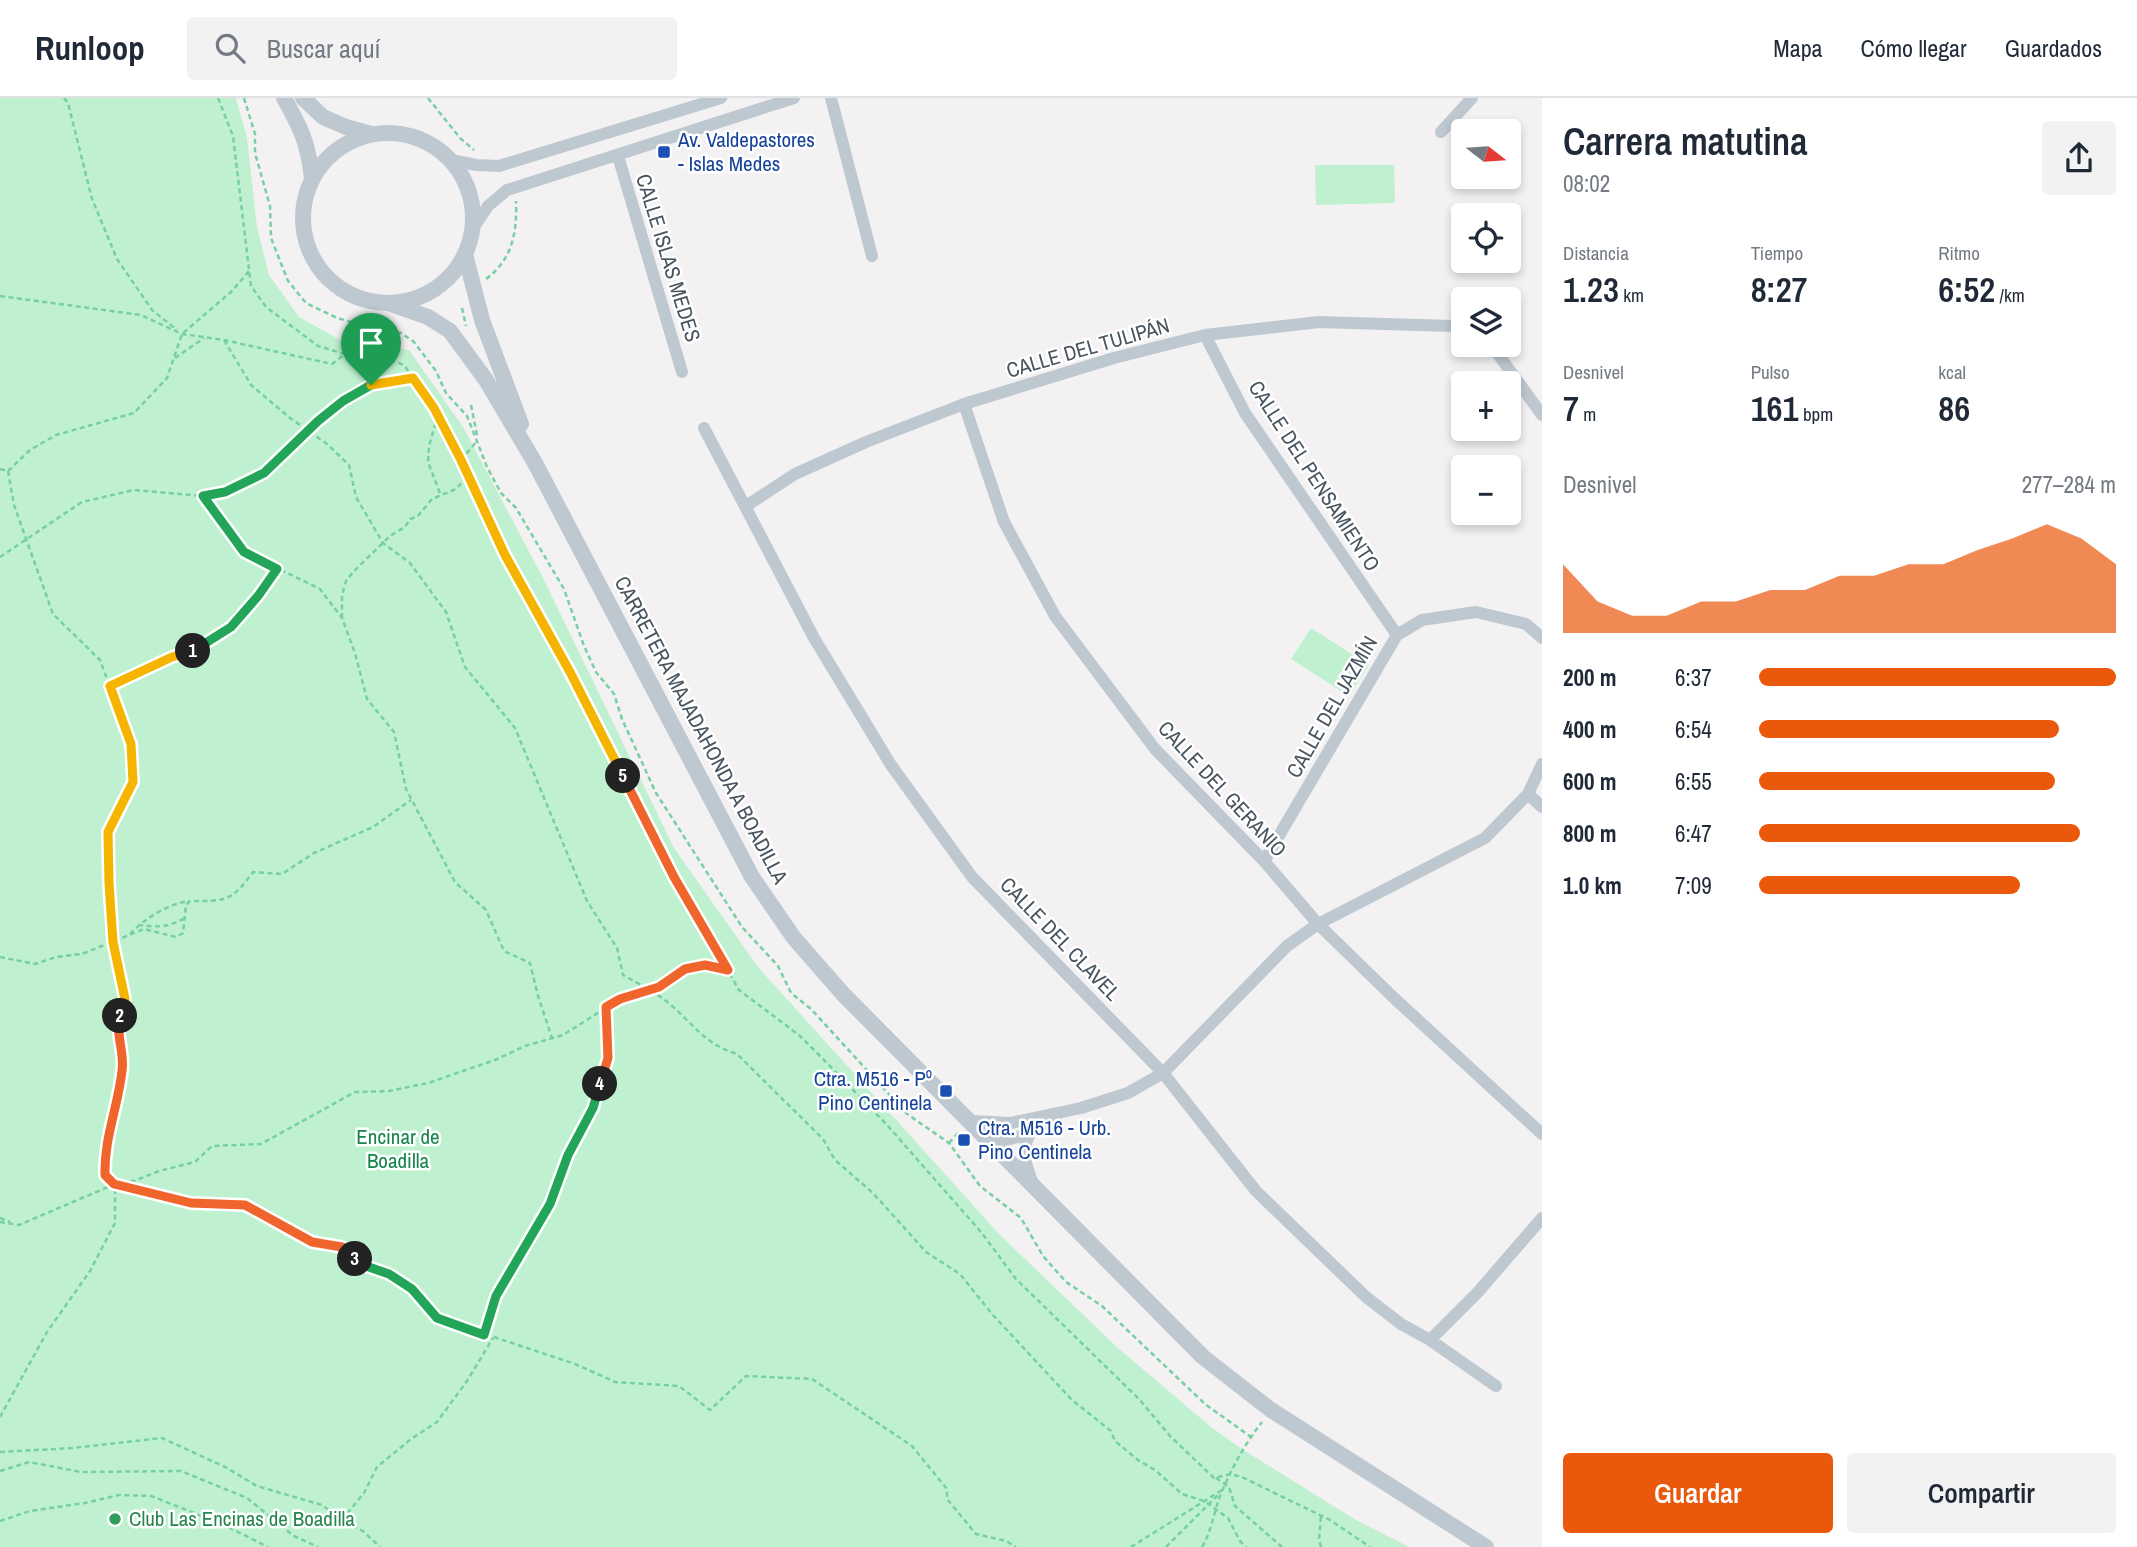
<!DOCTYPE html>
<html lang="es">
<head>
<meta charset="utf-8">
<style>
	:root { --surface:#fff; --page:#f2f2f3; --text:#1f2937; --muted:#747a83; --line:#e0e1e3; --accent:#ea580c }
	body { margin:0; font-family:"Archivo Narrow",sans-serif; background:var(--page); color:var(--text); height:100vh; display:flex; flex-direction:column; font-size:26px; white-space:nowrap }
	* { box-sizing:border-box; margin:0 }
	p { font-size:23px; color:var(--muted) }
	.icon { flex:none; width:38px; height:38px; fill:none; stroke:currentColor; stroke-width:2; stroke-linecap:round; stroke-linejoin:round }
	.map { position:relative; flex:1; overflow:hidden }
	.side { display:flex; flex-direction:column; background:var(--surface); width:595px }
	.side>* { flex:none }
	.needle { width:46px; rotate:107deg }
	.buttons { position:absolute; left:1451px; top:21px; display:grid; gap:14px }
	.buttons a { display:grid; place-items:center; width:70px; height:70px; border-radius:7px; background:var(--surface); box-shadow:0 4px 10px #0003; font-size:35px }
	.pin { position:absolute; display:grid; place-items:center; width:60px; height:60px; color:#fff; margin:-72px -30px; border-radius:50% 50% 50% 0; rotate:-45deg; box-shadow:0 0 7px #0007 }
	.pin .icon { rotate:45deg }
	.km { position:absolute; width:35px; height:35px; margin:-18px; border-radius:50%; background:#222; color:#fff; font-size:19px; line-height:35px; text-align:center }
	.round { display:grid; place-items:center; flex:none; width:74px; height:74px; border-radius:7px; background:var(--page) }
	.overview { display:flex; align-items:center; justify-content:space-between; height:119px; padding:0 21px }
	h1 { font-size:38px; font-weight:600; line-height:52px }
	.stats { display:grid; grid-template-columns:repeat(3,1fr); gap:10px; height:119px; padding:7px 21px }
	.stats div { display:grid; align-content:center }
	.stats b { font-size:35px; font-weight:600 }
	.stats small { font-size:19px; font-weight:400 }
	.stats p { font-size:19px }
	.chart { height:196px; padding:14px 21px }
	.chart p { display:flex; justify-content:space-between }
	.chart svg { width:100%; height:126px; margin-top:7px; fill:var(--accent); opacity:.7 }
	.action { display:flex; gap:14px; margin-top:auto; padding:14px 21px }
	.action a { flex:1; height:80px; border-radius:7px; background:var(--accent); color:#fff; font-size:28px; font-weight:600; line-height:80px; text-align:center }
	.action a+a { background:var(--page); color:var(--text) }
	ul { padding:0 21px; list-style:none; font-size:23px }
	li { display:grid; grid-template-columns:112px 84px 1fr; align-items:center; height:52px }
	li i { height:18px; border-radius:9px; background:var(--accent) }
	header { display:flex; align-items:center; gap:42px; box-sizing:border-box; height:98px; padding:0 35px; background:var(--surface); border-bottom:2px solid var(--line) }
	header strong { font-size:33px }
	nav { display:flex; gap:38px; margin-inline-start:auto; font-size:24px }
	.search { width:490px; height:63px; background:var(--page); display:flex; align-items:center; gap:18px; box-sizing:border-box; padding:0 24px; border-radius:7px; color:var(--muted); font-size:26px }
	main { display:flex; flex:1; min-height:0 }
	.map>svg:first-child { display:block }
</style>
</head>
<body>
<header>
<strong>Runloop</strong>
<div class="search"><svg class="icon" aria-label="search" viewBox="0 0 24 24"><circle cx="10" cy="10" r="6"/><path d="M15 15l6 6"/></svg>Buscar aquí</div>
<nav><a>Mapa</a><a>Cómo llegar</a><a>Guardados</a></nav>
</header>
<main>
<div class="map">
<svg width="1542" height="1449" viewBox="0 0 1542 1449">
	<rect width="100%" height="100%" fill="#f3f1f1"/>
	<path fill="#bff1d1" d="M0,0H236L247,40L257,129L269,177L299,219L342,243L409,252L463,329L542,478L674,750L758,869L1000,1137L1118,1250L1211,1329L1242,1351L1356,1422L1409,1449H0Z
		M1315,67H1394L1395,105L1316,107Z
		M1311,530L1369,567L1349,598L1291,561Z"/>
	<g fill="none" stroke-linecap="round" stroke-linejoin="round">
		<path stroke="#76d0a2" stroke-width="2.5" stroke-dasharray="5 3.5" stroke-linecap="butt" d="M64,0L68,5L92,101L117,161L152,212L177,232
			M218,0L233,38L251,188L266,209L318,248L345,256L376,257L404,267L434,310L461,362L505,457L570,574L674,779L739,892L799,937L827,965L887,1027L981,1134L1016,1181L1139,1301L1170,1338L1214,1380L1231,1376L1244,1380L1330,1422L1370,1449
			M244,0L255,36V55L270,108L271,140L288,183L306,205L337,220L366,228L401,235L414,244L436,273L446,295L467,318L487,369L501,395L516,410L564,491L584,548L596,574L614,596L622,621L656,695L742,829L778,868L791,895L811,911L907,1016L949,1045L980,1088L1021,1120L1043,1158L1066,1184L1102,1208L1205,1306L1251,1339
			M428,0L460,40L474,52
			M486,181C513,161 517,134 516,103
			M0,198L141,217L182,236L224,242L332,266L345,256
			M462,210L466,228
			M224,242L251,287L290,320L327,346L349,367L356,399L383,445L410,465L446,514L465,569L515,630L587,803L617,850L623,877C639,886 656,894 671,907C695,928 705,946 737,956L823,1041L835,1062L873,1095L926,1154L960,1176L992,1216L1072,1302L1111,1333L1115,1343L1138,1362L1155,1372L1182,1396L1204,1403L1228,1420L1240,1443L1246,1449
			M175,260L204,240
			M471,307L477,337
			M438,317L429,348L428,364L441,398
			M461,362L477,343
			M0,371L8,373
			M8,373L14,407L53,516L100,562L131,646L133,684L108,734L109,785L113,844L125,901L117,927L123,970L105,1056V1077L115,1086L191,1106L245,1107L311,1144L342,1149L360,1166L389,1176L412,1191L437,1220L575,1266L615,1284L679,1288L710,1312L746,1278L812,1281L912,1348L947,1391V1401L976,1436L1006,1443L1016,1449
			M8,373L30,352L56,337L134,315L167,280L182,236L232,193L250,172
			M203,398L225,394L264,375L318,323L343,303L371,287L413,280
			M0,459L82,404L134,392L203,398L244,454L320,491L342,520L355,555L367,601L394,634L406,691L455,784L486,812L504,853L530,865L538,898L552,940
			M342,520V497L346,483L354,473L390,438L405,429L410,421L417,419L432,401L456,391L468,378
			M110,588L172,559L190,554L231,529L258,498L277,471
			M138,827C159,829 166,830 185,820
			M130,836C144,821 169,805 190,803
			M0,859L35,866L56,859L82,856L144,831L176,839L183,835L186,807L190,803C226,803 231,804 253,774L282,776L314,755L373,729L411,702
			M949,1045L958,1035
			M0,1120L10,1124
			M0,1124L19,1127L115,1086
			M485,1235L496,1198L550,1106L568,1057L593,1010L608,960L606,909
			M0,1319L47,1234L90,1173L115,1125V1086L134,1083L159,1073L195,1064L212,1048L261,1046L355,994L389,993L428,985L495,962L525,948L563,937L620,901L659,889L685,871L705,867L726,872
			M0,1354L73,1350L162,1340L225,1369L257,1388L322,1407L342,1422L363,1433L380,1449
			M0,1373L29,1364L81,1374L181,1373L247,1400L294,1438L318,1449
			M1216,1380L1229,1389L1235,1408L1282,1449
			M342,1422L364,1395L377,1369L411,1341L437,1324L467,1283L493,1240
			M0,1423L30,1413L85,1405L119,1397L151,1398L222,1426L268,1449
			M1131,1449L1222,1392
			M1166,1449L1218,1397
			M1202,1449C1213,1431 1214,1410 1223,1391C1234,1366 1245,1346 1262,1324
			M1321,1449L1319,1441L1321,1418"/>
		<path stroke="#bec8d0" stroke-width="12" d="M831,0L872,158
			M1441,34L1472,0
			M618,58L682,274
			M451,62L476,67L499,68L721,0
			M472,132L488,108L507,92L794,0
			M1205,237L1245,315L1397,537
			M1489,247L1495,252L1542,317
			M964,306L1004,424L1055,518L1155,651L1264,763L1318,826L1394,900L1542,1036
			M704,330L814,540L891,667L972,779L1163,975L1256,1093L1366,1199L1401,1226L1430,1242L1496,1288
			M746,408L795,376L866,344L964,306L1114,260L1205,237L1319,224L1452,228L1463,233
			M1528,696L1542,709
			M1264,763L1397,537L1422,522L1476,514L1526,526L1542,540
			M971,1023L1011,1025L1081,1010L1128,995L1163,975L1287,848L1318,826L1485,740L1528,696L1542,666
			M1031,1034C1019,1055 1026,1065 1033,1086
			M989,1045C1019,1041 1031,1035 1056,1019
			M1430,1242L1478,1194L1542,1120"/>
		<path stroke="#bec8d0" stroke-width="16" d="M284,0C301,31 308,44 312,80
			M303,0L323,19L346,29L371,36
			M303 120a85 85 0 1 1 170 0a85 85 0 1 1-170 0Z
			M465,156L482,222L521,326
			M391,206L428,219L450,233L486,282L535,365L752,779L794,840L843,896L1203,1259L1271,1312L1486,1449"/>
	</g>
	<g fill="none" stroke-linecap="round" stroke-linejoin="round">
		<defs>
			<path id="split-1" d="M193,553L231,529L258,498L277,471L244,454L203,398L225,394L264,375L318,323L343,303L371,287"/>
			<path id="split-2" d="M120,918L125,901L113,844L109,785L108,734L133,684L131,646L110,588L172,559L193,553"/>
			<path id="split-3" d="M120,918C115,936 125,955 122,973C118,1009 104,1040 105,1077L114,1086L191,1105L245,1107L312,1144L342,1149L355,1161"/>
			<path id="split-4" d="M355,1161L360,1166L389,1176L412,1191L437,1220L484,1237L496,1198L550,1106L568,1057L593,1010L600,986"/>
			<path id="split-5" d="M600,986L608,960L606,909L620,901L659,889L685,871L705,867L728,872L674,779L623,678"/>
			<path id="split-6" d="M371,287L413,280L434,310L461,362L505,457L570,574L623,678"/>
		</defs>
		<use href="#split-1" stroke="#fff" stroke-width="14"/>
		<use href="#split-2" stroke="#fff" stroke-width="14"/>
		<use href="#split-3" stroke="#fff" stroke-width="14"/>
		<use href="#split-4" stroke="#fff" stroke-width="14"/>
		<use href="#split-5" stroke="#fff" stroke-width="14"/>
		<use href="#split-6" stroke="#fff" stroke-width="14"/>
		<use href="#split-1" stroke="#22a559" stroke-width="9"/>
		<use href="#split-2" stroke="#f5b400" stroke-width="9"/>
		<use href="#split-3" stroke="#f0652b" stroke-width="9"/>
		<use href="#split-4" stroke="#22a559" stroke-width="9"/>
		<use href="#split-5" stroke="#f0652b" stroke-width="9"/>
		<use href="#split-6" stroke="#f5b400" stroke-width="9"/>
	</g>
	<g fill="#1a4fb4" stroke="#fff" stroke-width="2.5">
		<rect x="657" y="47" width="14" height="14" rx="3.5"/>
		<rect x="939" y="986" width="14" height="14" rx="3.5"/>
		<rect x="957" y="1035" width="14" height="14" rx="3.5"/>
	</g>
	<circle fill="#2e9e5b" stroke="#fff" stroke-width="2.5" cx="115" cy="1421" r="7"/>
	<g text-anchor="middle" stroke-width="5" stroke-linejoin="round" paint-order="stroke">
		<g font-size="21" fill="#164399" stroke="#fff" text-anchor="start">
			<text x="678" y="49">Av. Valdepastores<tspan x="678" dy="24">- Islas Medes</tspan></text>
			<text x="932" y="988" text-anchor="end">Ctra. M516 - Pº<tspan x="932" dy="24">Pino Centinela</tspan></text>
			<text x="978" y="1037">Ctra. M516 - Urb.<tspan x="978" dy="24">Pino Centinela</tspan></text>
		</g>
		<g font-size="21" fill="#48545f" stroke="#fff">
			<text transform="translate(668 160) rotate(73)" y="7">CALLE ISLAS MEDES</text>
			<text transform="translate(1088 250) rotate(-16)" y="7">CALLE DEL TULIPÁN</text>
			<text transform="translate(1314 378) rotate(57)" y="7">CALLE DEL PENSAMIENTO</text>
			<text transform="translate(1332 609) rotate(-60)" y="7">CALLE DEL JAZMÍN</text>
			<text transform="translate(701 632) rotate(62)" y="7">CARRETERA MAJADAHONDA A BOADILLA</text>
			<text transform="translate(1222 691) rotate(47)" y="7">CALLE DEL GERANIO</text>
			<text transform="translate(1060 841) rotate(46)" y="7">CALLE DEL CLAVEL</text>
		</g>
		<g font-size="21" fill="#15844b" stroke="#fff">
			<text x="398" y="1046">Encinar de<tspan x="398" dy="24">Boadilla</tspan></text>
		</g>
		<g font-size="21" fill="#27864d" stroke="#fff" text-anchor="start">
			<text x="129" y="1428">Club Las Encinas de Boadilla</text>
		</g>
	</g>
</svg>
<div class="buttons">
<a><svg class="needle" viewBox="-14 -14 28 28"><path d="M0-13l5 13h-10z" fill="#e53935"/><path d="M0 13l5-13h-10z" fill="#747a83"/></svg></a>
<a><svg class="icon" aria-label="locate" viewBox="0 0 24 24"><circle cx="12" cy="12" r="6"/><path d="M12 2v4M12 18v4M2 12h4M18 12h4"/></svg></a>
<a><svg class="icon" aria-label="layers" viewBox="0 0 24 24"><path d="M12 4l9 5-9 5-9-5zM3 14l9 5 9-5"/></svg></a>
<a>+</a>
<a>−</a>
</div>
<div class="pin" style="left:371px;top:287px;background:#1e9e55"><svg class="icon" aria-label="arrive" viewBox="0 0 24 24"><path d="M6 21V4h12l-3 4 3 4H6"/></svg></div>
<b class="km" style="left:193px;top:553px">1</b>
<b class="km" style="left:120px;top:918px">2</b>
<b class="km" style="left:355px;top:1161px">3</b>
<b class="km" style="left:600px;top:986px">4</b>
<b class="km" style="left:623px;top:678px">5</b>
</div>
<section class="side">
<div class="overview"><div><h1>Carrera matutina</h1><p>08:02</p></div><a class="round"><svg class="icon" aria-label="share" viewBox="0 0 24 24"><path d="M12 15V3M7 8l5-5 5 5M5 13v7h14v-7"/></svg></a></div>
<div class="stats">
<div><p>Distancia</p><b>1.23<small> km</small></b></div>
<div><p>Tiempo</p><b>8:27</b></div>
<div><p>Ritmo</p><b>6:52<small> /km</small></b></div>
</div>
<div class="stats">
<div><p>Desnivel</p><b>7<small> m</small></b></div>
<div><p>Pulso</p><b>161<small> bpm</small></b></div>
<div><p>kcal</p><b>86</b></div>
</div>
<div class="chart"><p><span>Desnivel</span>277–284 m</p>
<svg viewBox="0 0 160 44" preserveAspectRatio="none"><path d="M0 44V20L10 33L20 38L30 38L40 33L50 33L60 29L70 29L80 24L90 24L100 20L110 20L120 15L130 11L140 6L150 11L160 20V44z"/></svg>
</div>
<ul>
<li><b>200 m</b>6:37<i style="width:100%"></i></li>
<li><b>400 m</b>6:54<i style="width:84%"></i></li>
<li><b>600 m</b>6:55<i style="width:83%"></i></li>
<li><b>800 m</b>6:47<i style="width:90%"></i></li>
<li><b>1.0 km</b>7:09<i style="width:73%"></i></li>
</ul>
<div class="action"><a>Guardar</a><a>Compartir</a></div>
</section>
</main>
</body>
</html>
